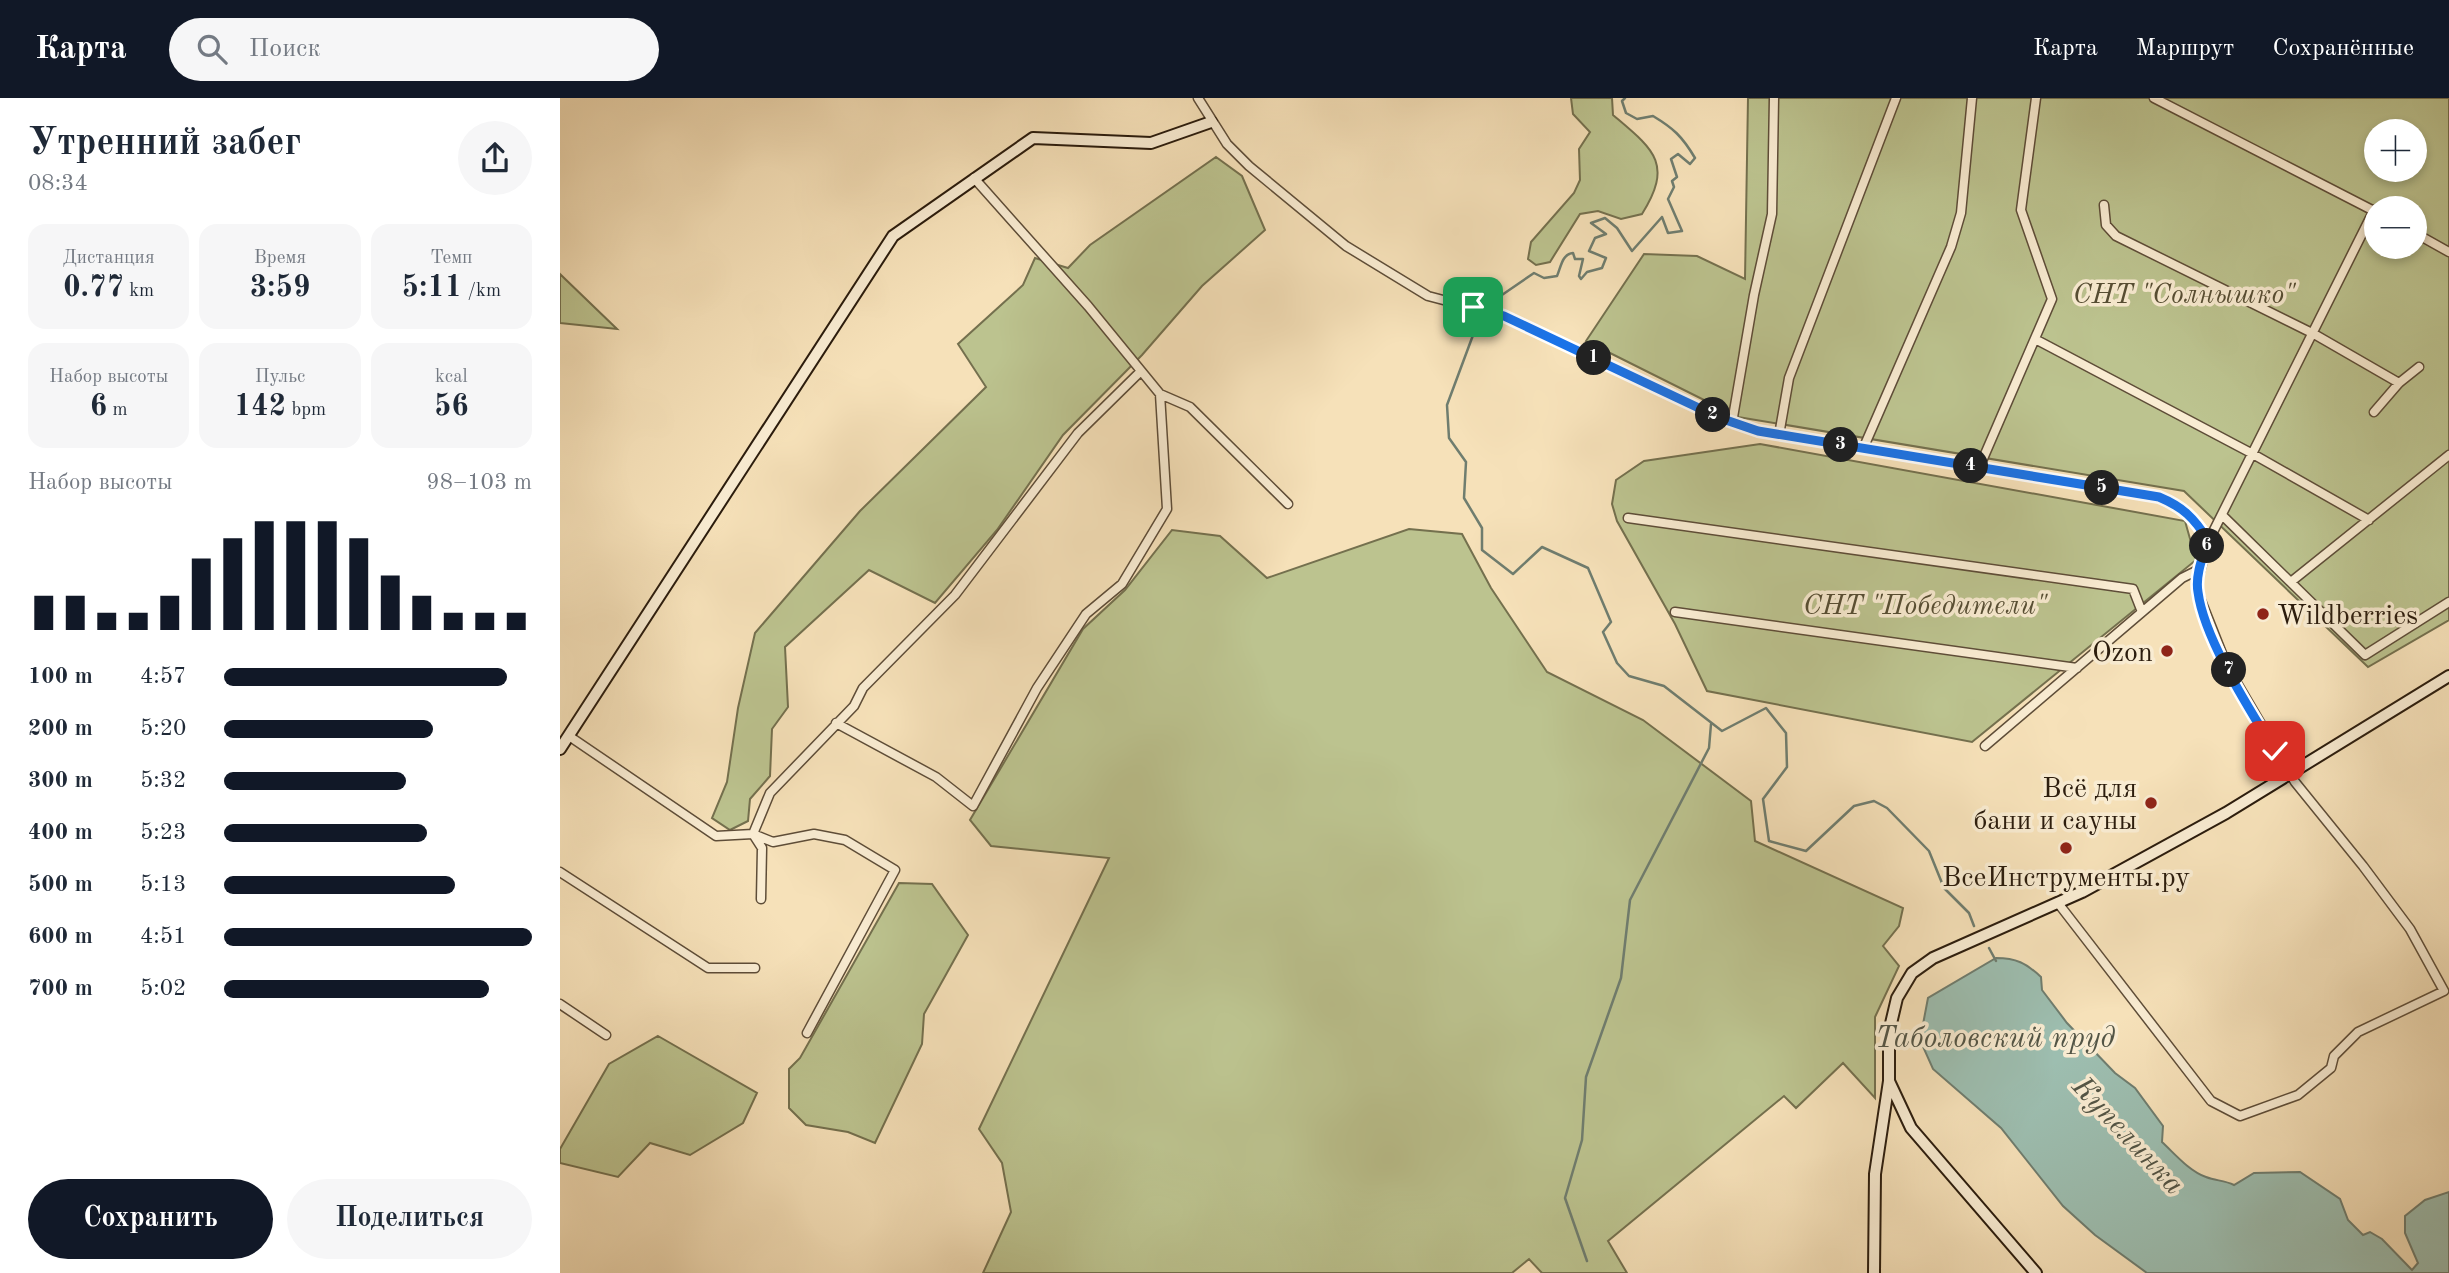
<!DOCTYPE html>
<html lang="ru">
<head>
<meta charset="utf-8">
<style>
	:root { --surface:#fff; --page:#f6f6f7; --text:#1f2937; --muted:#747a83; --accent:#111827 }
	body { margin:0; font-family:"Old Standard TT",serif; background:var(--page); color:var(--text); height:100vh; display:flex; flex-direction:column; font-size:26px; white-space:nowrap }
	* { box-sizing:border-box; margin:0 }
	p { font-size:23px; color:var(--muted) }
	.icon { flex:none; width:38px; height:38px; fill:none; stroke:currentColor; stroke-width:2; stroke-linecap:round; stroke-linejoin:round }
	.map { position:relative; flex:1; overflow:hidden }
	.sheet { display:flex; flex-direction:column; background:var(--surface); width:560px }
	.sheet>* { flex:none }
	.controls { position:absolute; left:1804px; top:21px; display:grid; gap:14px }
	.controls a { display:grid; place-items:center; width:63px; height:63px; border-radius:50%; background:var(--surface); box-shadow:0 4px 10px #0003; font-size:35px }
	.pin { position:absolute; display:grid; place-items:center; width:60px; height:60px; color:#fff; margin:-30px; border-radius:14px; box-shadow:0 4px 10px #0006 }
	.km { position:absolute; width:35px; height:35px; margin:-18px; border-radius:50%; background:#222; color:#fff; font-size:19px; line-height:35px; text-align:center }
	.round { display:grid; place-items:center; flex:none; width:74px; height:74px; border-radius:37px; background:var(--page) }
	.headline { display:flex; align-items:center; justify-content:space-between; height:119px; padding:0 28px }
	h1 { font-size:38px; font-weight:600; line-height:52px }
	.figures { display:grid; grid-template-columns:repeat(3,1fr); gap:10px; height:119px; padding:7px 28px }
	.figures div { display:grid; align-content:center; border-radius:18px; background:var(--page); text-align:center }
	.figures b { font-size:30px; font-weight:600 }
	.figures small { font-size:19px; font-weight:400 }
	.figures p { font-size:19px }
	.chart { height:196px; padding:14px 28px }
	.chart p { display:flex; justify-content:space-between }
	.chart svg { width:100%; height:126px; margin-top:7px; stroke:var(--accent); stroke-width:6 }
	.primary-button { display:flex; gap:14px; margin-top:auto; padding:14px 28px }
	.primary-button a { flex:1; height:80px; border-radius:42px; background:var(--accent); color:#fff; font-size:28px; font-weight:600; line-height:80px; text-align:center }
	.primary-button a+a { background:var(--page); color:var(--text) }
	ul { padding:0 28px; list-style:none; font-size:23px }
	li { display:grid; grid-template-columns:112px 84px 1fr; align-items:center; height:52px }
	li i { height:18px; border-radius:9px; background:var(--accent) }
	header { display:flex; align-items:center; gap:42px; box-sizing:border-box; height:98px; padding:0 35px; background:var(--accent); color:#fff }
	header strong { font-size:33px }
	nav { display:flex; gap:38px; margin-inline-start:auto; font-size:24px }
	.search { width:490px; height:63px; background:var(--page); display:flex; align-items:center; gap:18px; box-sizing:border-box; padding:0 24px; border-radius:38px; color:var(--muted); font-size:26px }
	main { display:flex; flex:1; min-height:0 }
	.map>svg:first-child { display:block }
</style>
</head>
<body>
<header>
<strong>Карта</strong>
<div class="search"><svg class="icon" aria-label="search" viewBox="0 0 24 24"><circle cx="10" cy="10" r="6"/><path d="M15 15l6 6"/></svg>Поиск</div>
<nav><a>Карта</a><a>Маршрут</a><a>Сохранённые</a></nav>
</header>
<main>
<section class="sheet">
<div class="headline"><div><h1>Утренний забег</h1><p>08:34</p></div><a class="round"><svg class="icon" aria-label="share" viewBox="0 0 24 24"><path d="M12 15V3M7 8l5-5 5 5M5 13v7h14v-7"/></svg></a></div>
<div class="figures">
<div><p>Дистанция</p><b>0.77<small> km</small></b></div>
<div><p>Время</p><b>3:59</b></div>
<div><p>Темп</p><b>5:11<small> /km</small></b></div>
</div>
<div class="figures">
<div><p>Набор высоты</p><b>6<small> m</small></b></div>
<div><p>Пульс</p><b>142<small> bpm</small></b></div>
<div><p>kcal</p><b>56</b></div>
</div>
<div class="chart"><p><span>Набор высоты</span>98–103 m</p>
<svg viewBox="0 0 160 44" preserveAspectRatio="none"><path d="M5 44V32M15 44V32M25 44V38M35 44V38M45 44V32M55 44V19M65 44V12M75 44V6M85 44V6M95 44V6M105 44V12M115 44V25M125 44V32M135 44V38M145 44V38M155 44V38"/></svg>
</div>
<ul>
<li><b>100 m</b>4:57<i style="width:92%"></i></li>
<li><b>200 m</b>5:20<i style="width:68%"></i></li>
<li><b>300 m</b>5:32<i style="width:59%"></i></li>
<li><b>400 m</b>5:23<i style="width:66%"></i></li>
<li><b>500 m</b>5:13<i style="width:75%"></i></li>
<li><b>600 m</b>4:51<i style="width:100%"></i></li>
<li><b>700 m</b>5:02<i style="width:86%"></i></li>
</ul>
<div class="primary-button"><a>Сохранить</a><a>Поделиться</a></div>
</section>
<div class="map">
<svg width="1889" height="1175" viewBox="0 0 1889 1175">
	<rect width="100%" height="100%" fill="#f6e1b9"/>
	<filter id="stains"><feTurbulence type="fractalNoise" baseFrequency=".00286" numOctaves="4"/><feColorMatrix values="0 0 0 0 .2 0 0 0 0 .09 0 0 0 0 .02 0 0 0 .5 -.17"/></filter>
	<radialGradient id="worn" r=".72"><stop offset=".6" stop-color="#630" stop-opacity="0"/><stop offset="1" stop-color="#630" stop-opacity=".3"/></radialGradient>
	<path fill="#bcc38f" stroke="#74704e" stroke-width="2" fill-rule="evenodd" d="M1011,0H1052L1053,17C1093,51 1114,65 1082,116L1061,121L1038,113L1020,116L990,164L976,167L968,161L971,144L1014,95L1020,82L1019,51L1030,34L1013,16Z
		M1188,0H1889V522L1808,569L1624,393L1178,319L1026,243L1084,156L1137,158L1185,181ZM1816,33H1855V72H1816ZM1816,110H1855V149H1816Z
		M656,59L682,78L705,132L642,188L582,257L503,337L437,432L375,505L309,472L225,549L228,609L212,631L210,678L190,701L188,723L170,732L152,720L167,684L178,610L195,535L300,413L426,289L398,246L463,187L475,160L508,170L530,147Z
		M0,176L57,231L0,225Z
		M1200,346L1625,423L1636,462L1412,644L1147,593L1115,526L1057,423L1052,406L1056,382L1084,363Z
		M849,431L902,436L931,490L987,574L1083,622L1191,703L1195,743L1343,810L1339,828L1323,848L1339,868L1315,919V1000L1283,965L1236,1010L1224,998L1048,1143L1067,1175H982L969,1161L952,1175H423L451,1114L442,1065L419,1031L549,760L431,748L410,722L523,531L565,492L612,432L660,438L707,480Z
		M339,785L372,786L408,837L364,916L362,946L315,1045L288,1034L246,1027L229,1010V971L240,960Z
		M98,938L197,995L183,1025L130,1057L90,1045L58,1079L0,1065V1051L49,966Z"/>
	<path fill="#9dbeb0" stroke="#6f7d6f" stroke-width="2" d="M1436,860C1456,860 1466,865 1481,879L1482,892L1507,925L1555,975L1575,990L1603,1028L1602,1044C1615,1056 1629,1073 1646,1079C1656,1083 1664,1082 1674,1087L1694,1075L1740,1074L1780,1101L1788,1122L1803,1137L1810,1134L1822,1141L1852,1172L1858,1165L1845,1135V1118L1865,1102L1889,1094V1175H1587L1535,1137L1503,1108L1441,1030L1373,971L1360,942L1368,900Z"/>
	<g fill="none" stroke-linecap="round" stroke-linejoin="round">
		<path stroke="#6f7d6f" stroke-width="2.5" d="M1065,0L1062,3L1066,15L1077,21L1093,18C1113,30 1122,38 1135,60L1130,66L1118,56L1111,61L1117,79L1112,83L1114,89L1108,101L1122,133L1108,135L1102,119L1072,153L1057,130L1045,120L1031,125L1046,136L1035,140L1029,153L1046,160L1042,170L1027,174L1021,181L1019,178L1023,161H1015L1013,155C1002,156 1001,169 997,178L984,180L974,175L939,199L929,200L925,205L887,307L889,340L906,364L904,400L922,430V452L953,476L982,449L1028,470L1051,524L1043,534L1057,565L1069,578L1104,588L1162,633L1206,610L1226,635L1227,669L1203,701L1209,743L1246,753L1294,708L1314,703L1327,710L1369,753L1384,790L1409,815L1414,828
			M1429,850L1436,863
			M1027,1163L1005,1100L1022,1042L1026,979L1061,880L1070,802L1149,650L1151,626"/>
		<defs>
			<path id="street" d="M638,0L667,46L689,68L786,148L868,198L944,218L1160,321L1198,333L1599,399C1623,409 1634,420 1649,442L1638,480V495L1667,568L1735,684L1803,768L1850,831L1884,893L1798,934L1774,958L1771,970L1738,997L1680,1018L1651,1003L1498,805
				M1594,0L1816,114
				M1544,107L1546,127L1556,138L1754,236L1839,285
				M1855,135L1889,154
				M1475,241L1691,355L1809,422
				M600,296L630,309L728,406
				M1814,314L1839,285L1859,269
				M1172,325L1194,197L1212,116L1214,0
				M1219,337L1229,280L1336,0
				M1303,351L1391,149L1401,115L1412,0
				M1419,370L1492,201L1461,112L1476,0
				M1662,417L1805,557L1889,504
				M1068,420L1573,491L1582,514
				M1649,442L1814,112
				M1732,483L1889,357
				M1115,514L1517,570
				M276,625L376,679L413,708L477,590L526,516L562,486L607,411L600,296L528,208L414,80
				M9,638L156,738L193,736L213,744L254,736L285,742L335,772L247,935
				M1425,648L1622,480L1640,471
				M0,774L148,870H195
				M201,801L202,750L193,736L210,695L294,608L303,590L395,497L518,335L580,274
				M0,906L46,937"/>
			<path id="secondary" d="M0,651L333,138L473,40L591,45L651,24
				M1314,1175L1315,1076L1329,983
				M1476,1175L1351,1030L1329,983V934L1337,900L1352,875L1373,860L1522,794L1666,715L1889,578"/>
		</defs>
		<use href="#street" stroke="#5e4d38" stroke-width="11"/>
		<use href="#secondary" stroke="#2b1c0d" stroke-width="14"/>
		<use href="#street" stroke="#f9ecd2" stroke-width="8"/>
		<use href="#secondary" stroke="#f9ecd2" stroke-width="10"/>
	</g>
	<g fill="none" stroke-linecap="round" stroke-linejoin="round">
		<defs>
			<path id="route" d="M913,209L944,218L1160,320L1198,333L1599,399C1623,409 1634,420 1648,442C1643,458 1635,477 1638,494C1644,541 1690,612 1715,653"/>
		</defs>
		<use href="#route" stroke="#fff" stroke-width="14"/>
		<use href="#route" stroke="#1a73e8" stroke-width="9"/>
	</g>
	<g fill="#8f2418" stroke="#f9ecd2" stroke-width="2.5">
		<circle cx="1703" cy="516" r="7"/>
		<circle cx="1607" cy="553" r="7"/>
		<circle cx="1591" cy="705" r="7"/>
		<circle cx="1506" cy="750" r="7"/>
	</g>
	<g text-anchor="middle" stroke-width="7" stroke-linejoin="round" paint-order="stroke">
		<g font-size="28" font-style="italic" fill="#564e34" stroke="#f9ecd2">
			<text x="1624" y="205">СНТ "Солнышко"</text>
			<text x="1365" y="516">СНТ "Победители"</text>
		</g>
		<g font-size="28" fill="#2b1c0d" stroke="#f9ecd2" text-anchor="end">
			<text x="1717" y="526" text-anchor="start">Wildberries</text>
			<text x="1593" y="563">Ozon</text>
			<text x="1577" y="699">Всё для<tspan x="1577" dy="32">бани и сауны</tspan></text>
			<text x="1506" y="788" text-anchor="middle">ВсеИнструменты.ру</text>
		</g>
		<g font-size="30" font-style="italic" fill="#535546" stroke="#f9ecd2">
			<text x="1435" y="949">Таболовский пруд</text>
			<text transform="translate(1569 1037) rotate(47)" y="10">Купелинка</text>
		</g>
	</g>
	<rect width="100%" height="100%" filter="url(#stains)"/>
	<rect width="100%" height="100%" fill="url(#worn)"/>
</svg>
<div class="controls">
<a>+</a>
<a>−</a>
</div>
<div class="pin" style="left:913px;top:209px;background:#1e9e55"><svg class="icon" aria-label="arrive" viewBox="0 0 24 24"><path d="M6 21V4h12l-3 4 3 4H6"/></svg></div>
<div class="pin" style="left:1715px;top:653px;background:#d93025"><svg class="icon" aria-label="check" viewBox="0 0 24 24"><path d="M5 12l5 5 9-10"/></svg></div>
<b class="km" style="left:1034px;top:260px">1</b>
<b class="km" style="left:1153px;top:317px">2</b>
<b class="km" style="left:1281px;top:347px">3</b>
<b class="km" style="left:1411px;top:368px">4</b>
<b class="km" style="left:1542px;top:390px">5</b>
<b class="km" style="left:1647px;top:448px">6</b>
<b class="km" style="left:1669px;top:572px">7</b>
</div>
</main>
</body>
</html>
